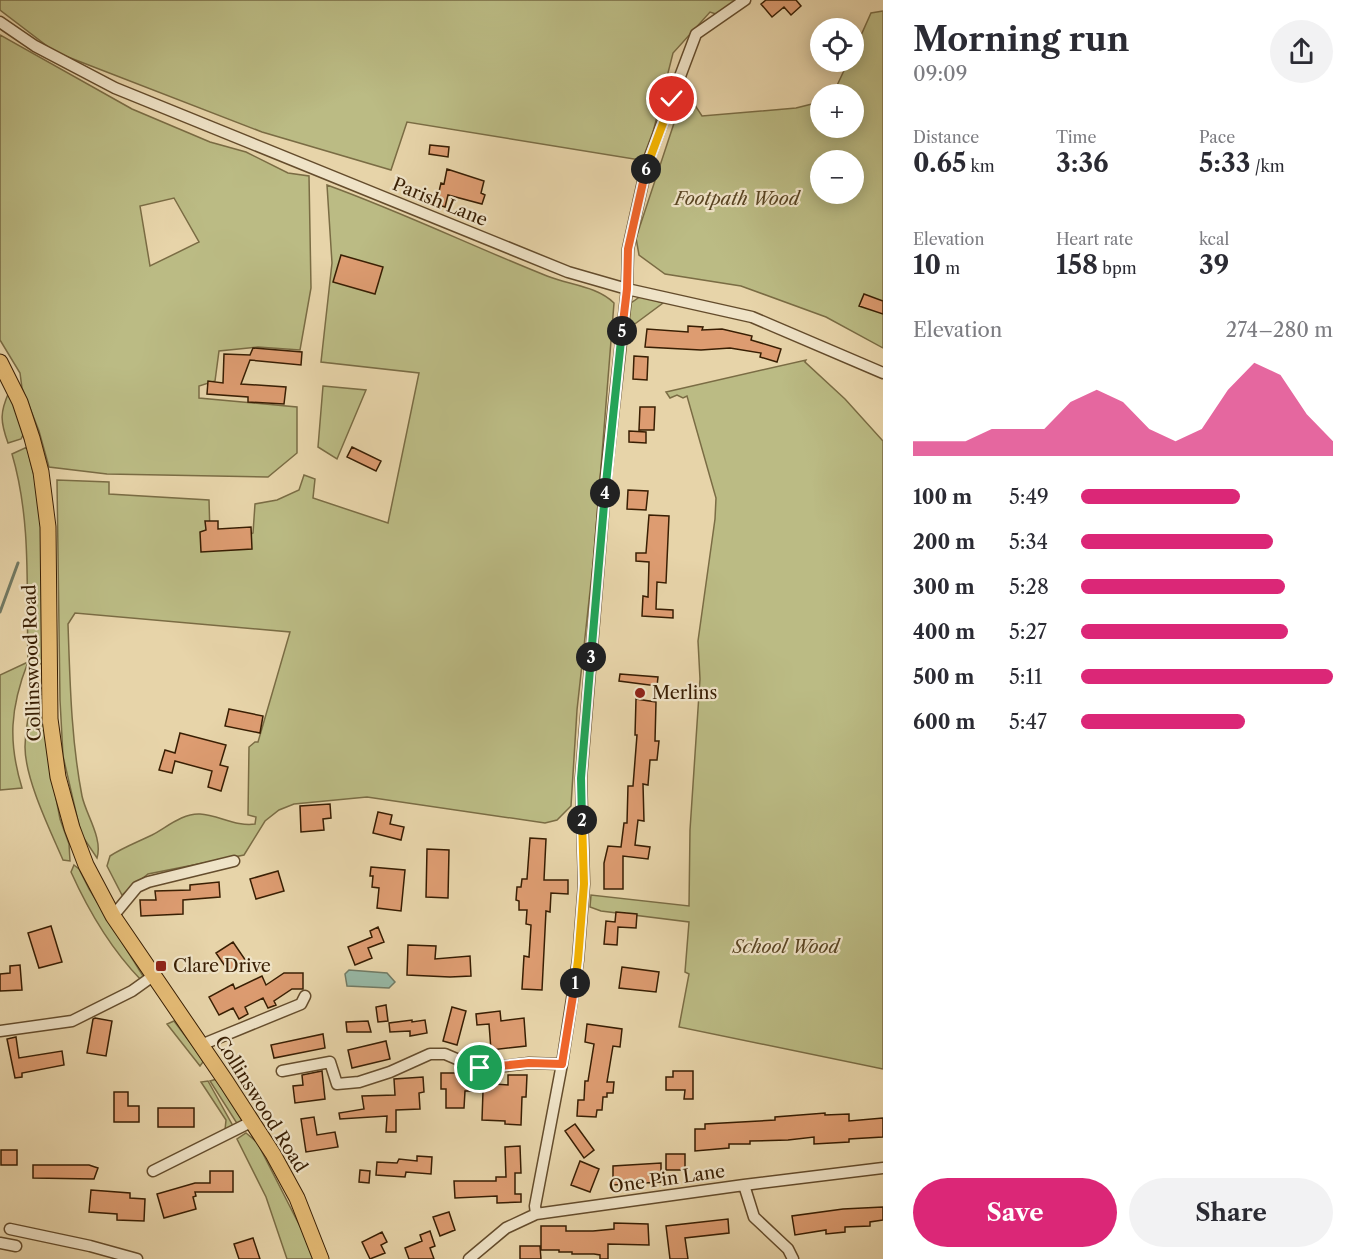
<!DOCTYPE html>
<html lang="en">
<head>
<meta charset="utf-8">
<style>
	:root { --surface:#fff; --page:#f2f2f3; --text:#2b2b33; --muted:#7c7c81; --accent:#db2777 }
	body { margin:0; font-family:"Libre Caslon Text",serif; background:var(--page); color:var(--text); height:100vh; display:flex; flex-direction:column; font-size:22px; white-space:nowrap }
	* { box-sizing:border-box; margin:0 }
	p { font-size:20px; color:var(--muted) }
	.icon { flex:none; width:33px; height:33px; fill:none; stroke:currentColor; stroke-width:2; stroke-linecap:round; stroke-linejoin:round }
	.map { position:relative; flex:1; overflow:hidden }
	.panel { display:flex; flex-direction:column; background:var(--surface); width:480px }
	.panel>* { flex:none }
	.tools { position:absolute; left:810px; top:18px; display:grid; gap:12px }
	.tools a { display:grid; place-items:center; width:54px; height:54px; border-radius:50%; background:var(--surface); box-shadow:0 3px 15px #0003; font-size:30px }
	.pin { position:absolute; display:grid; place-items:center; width:51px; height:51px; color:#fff; margin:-26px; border:3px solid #fff; border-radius:50%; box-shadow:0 2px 6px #0007 }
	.km { position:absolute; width:30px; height:30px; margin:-15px; border-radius:50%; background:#222; color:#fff; font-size:16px; line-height:30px; text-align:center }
	.round { display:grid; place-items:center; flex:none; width:63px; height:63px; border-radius:32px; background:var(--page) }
	.headline { display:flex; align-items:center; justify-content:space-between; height:102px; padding:0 30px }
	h1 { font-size:33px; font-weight:700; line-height:45px }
	.stats { display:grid; grid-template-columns:repeat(3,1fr); gap:9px; height:102px; padding:6px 30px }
	.stats div { display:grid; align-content:center }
	.stats b { font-size:26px; font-weight:700 }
	.stats small { font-size:16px; font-weight:400 }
	.stats p { font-size:16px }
	.chart { height:168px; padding:12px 30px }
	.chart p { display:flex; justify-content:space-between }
	.chart svg { width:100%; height:108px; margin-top:6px; fill:var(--accent); opacity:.7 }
	.action { display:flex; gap:12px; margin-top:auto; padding:12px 30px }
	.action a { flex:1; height:69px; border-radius:36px; background:var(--accent); color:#fff; font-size:24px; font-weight:700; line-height:69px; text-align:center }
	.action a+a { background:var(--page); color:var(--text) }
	ul { padding:0 30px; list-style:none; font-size:20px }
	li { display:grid; grid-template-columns:96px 72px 1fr; align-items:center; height:45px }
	li i { height:15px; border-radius:8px; background:var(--accent) }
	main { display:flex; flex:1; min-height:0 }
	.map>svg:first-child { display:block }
</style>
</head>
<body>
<main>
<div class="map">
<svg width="883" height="1259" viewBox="0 0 883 1259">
	<rect width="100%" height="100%" fill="#e7d4a9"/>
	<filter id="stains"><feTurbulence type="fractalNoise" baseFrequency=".00333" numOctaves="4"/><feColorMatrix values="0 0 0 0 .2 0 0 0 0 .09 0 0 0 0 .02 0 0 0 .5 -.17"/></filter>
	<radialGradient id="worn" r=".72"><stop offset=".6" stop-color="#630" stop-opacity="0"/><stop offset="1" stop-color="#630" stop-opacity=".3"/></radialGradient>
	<path fill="#bbbb84" stroke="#7a6c44" stroke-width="1.5" fill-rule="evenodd" d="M0,0H741L719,15L710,12L673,53L647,156L640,160L407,122L391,170L262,132L55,52L0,10Z
		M883,11V348L826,317L741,286L665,274L639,255L636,238L685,90L702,116L796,108L820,102V128H854V94H833L848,62H854V51L871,13ZM820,160H854V194H820Z
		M0,35L132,109L210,142L246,152L288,173L309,176L311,288L300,350L258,347L219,351L215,381L199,386V398L297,407V453L268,477L107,474L49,467L39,431L22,388L20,373L0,340ZM174,198L199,242L150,266L140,206Z
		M327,185C402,212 474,247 547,276C569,285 597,286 614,303L594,555L577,710L571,806L557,820L545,823L367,797L294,804L279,810L265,821L244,855L148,874L122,895L107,866L110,856C124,847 138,842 152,835C167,827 183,813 200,814C218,815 237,827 255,824L256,817L248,815L249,747L255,742H258L290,632L75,613L68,624C70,681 71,739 82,796C86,815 103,838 97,858L81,834L63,756L60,700L57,480L109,482V494L209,500L210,534L247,536L253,533L255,504L277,500L299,490L304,475L315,479L313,498L388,523L419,373L321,362L332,263Z
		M641,296L663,303L624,332L631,303Z
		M806,360L805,362L845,399L883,441V1069L679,1027L689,974L685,972L689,922L601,911L590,907L591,895L689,906L690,830L700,679L698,641L715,519L716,498L687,396L683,398L677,395L670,398L666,392Z
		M323,386L366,390L337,459L318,447Z
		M9,392L24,433L21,439L8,443C0,421 0,412 9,392Z
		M27,447L36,484L43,539L42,664L28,662C10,708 8,742 22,788L0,790V675L28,662C26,592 32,522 12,454Z
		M33,697L44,699L50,767L60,819L69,844L70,861L63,860C50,830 25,779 25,747C25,729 29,713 33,697Z
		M74,865L79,869L89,889L143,976L141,980C111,949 89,912 71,872Z
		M174,1021L201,1057L203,1062L200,1066L167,1024Z
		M217,1079L242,1120L238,1125L210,1081Z
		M208,1081L233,1126L225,1130L226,1120L201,1082Z
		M246,1133L257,1142L309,1244L314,1259H287L266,1197L237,1139Z"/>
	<path fill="#97b8a5" stroke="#717a64" stroke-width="1.5" d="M349,970L387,973L395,982L389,988L347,986L345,974Z"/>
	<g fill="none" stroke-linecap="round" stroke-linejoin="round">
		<path stroke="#717a64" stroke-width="3" d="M0,612L18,563"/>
	</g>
	<path fill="#dd9c71" stroke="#381e03" stroke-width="1.5" d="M766,0H796L801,6L791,15L784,7L772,17L761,4Z
		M430,145L449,147L448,157L429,154Z
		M447,169L484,181L481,193L485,195L482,204L448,195L445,207L436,204L441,183L444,184Z
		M341,255L383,267L375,294L333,282Z
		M864,294L883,301V314L859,306Z
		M688,326L703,327L702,330L722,329L752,336L751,340L781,349L777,362L760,357L761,353L730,348L701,350L645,347L647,329L688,332Z
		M253,348L302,352L301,365L250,360L241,384L286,387L284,404L248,402V397L207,394L208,381L223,383L224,354L250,355Z
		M634,356L648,357L647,380L633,379Z
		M640,407H655L654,430H639Z
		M629,431L646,432V443L629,442Z
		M352,447L381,461L376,471L347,457Z
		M628,490L648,491L646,510L627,509Z
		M649,515L669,516L666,583L657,582L656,609L673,610V618L642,616L643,596L648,597L649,562L636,561V553H646Z
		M205,521H218V529L251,527L252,549L201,552L200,532L206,530Z
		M620,674L658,677L657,686L619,681Z
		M636,699L656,702L655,741H659L657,760H650L648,785L643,784L644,821L638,820L635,845L650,847L648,859L623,856V889H604V863L608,846L621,847L624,823H627L628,786H633L637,735H635Z
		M229,709L263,716L260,733L225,726Z
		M180,733L226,745L220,765L228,767L221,791L208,787L212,771L175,761L172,773L159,770L165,750L175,753Z
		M330,804L331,818L323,819L324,830L301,832L300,806Z
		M378,812L392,815L390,824L404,827L401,840L373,833Z
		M530,838L546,839L544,880H568V894L551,893L550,912L546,911L542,990L522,989L524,956L529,957L531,925L526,924L527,910H519V901L516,900L517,887H521L522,879H527Z
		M427,849L449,850L448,898L426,897Z
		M371,867L405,870L401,911L377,908L379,888L372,887L373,876H370Z
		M278,871L284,891L256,899L250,879Z
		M219,882L220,897L183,900V914L141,916L140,900H156L155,891L190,890V885Z
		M616,912L637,914L636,928L618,927L617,945L604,944L606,921L615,922Z
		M51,926L62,962L39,968L28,933Z
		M378,927L384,942L368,948L372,958L355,965L348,947L372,937L370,931Z
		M233,942L246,961L229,972L216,953Z
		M408,945L436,946L435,959L470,956L471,976L450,977L407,975Z
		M20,965L22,990L0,991V974L10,973V966Z
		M622,967L659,972L656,992L619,988Z
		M284,973H303V989H292L274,1001L276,1005L268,1008L263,998L245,1007L248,1014L239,1019L233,1008L219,1015L209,997L233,984L235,989L262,976L266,985Z
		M386,1005L388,1021L378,1022L376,1007Z
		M452,1007L466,1011L457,1045L443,1041Z
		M500,1011L501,1021L524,1018L526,1046L491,1050L489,1024L477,1025L476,1014Z
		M95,1018L112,1021L106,1056L87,1053L93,1019Z
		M412,1020V1022L425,1020L427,1033L410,1036V1031L390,1032L389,1023Z
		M368,1021L371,1032H347L346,1022Z
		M587,1024L622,1029L620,1047L613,1046L607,1082H614L613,1093H607V1097H603L602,1110H597L596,1117L577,1116L578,1100H584L585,1081H588L594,1044L585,1042Z
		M323,1034L325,1048L274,1058L271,1045Z
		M16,1037L19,1058L62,1051L64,1065L22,1073V1077L15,1078L7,1039Z
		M386,1041L390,1059L352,1068L348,1050Z
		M322,1071L325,1099L295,1103L293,1086L303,1085L302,1075Z
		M673,1071H693V1099H684L685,1090H666V1077H673Z
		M441,1073H469L468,1082L508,1085V1075H527L526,1097H522L521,1125L505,1124V1121L482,1120L483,1091H465L464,1108H446V1089H441Z
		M423,1077L424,1092L419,1093L420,1109L396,1110V1132H386L387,1116L340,1119L339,1113L364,1109L362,1096L395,1095L394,1079Z
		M114,1092H128V1106H139V1122H114Z
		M158,1108H194V1127H158Z
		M825,1113V1115L849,1114V1121L883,1118V1137L849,1139V1142L814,1144V1137L788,1140L750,1141V1144H729V1148L695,1151V1129H705V1124L775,1120V1117Z
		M314,1117L317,1135L335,1132L338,1147L306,1152L301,1119Z
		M575,1124L594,1150L584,1158L565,1131Z
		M520,1146L521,1173H515V1194H521V1202L497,1203V1196L455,1198L454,1181H496V1177H506L505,1147Z
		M1,1150H17V1165H1Z
		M666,1154H685V1170H666Z
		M417,1156L432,1157L431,1174L406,1172L405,1177L376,1175L377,1162L397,1163L399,1159L417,1161Z
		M580,1161L599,1169L590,1192L571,1185Z
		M661,1163V1182L613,1185V1166Z
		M33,1165H89L98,1168L94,1179L33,1178Z
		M360,1170L370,1171L369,1183L359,1182Z
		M210,1171H233V1192H195L196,1196L193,1197L196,1209L164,1218L157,1194L195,1183H210Z
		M91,1190L130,1193V1198L145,1199L144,1221L117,1220V1214L89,1212Z
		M883,1207V1220L870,1222V1226L845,1227V1232L826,1234V1230L795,1235L792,1216L843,1209Z
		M449,1212L455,1230L440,1236L433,1217Z
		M728,1219L729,1233L685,1238L688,1259H670L666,1226Z
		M614,1223L648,1224L649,1245L608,1244V1259H600V1255L594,1254H572V1252H559V1250H541V1226H566V1231H593L614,1229Z
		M430,1231L435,1246L430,1248L434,1259H409L405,1248L422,1241L420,1235Z
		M382,1232L387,1242L381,1245L385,1253L370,1259L362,1242Z
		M253,1238L260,1259H239L234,1244Z
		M520,1246H540L541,1259H520Z"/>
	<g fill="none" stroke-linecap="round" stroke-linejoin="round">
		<defs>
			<path id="street" d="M0,22L35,46L115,88L568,272L627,289L752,317L883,373
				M113,916L137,887L148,882L234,861
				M0,1031L72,1021L132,991L153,976
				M201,1045L301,1004L305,996
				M282,1071L330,1062L337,1084L359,1082L390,1072L430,1054H445L480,1069L529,1063L562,1064
				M153,1171L251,1122
				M744,1185L754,1217L788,1249L793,1259
				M536,1214L535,1206L562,1064L578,960L584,884L581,778L606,477L627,289L628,249L647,164L696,34L745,0
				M10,1229L90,1246L137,1259
				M0,1243L16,1246
				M469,1259L506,1228L536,1214L744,1185L883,1168"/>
			<path id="primary" d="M0,362L20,402L32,438L41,472L48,527L50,719L58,777L72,828L86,865L113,916L227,1083L273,1154L297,1198L321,1259"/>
		</defs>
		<use href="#street" stroke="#644c2c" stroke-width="13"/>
		<use href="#primary" stroke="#381e03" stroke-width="17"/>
		<use href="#street" stroke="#efe3c7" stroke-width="10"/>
		<use href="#primary" stroke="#e4ba74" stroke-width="15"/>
	</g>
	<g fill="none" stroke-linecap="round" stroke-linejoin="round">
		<defs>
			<path id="split-1" d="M480,1068L529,1063L562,1064L575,983"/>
			<path id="split-2" d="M575,983L578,960L584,884L582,820"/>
			<path id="split-3" d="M582,820L581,778L591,657"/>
			<path id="split-4" d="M591,657L605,493"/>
			<path id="split-5" d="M605,493L622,331"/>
			<path id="split-6" d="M622,331L627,289L628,249L646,169"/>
			<path id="split-7" d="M646,169L672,99"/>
		</defs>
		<use href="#split-1" stroke="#fff" stroke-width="12"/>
		<use href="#split-2" stroke="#fff" stroke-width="12"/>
		<use href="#split-3" stroke="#fff" stroke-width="12"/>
		<use href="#split-4" stroke="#fff" stroke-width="12"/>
		<use href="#split-5" stroke="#fff" stroke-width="12"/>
		<use href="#split-6" stroke="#fff" stroke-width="12"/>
		<use href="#split-7" stroke="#fff" stroke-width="12"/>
		<use href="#split-1" stroke="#f0652b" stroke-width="8"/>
		<use href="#split-2" stroke="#f5b400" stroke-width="8"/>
		<use href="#split-3" stroke="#22a559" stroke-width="8"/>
		<use href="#split-4" stroke="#22a559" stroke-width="8"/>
		<use href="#split-5" stroke="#22a559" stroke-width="8"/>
		<use href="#split-6" stroke="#f0652b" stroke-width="8"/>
		<use href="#split-7" stroke="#f5b400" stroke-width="8"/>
	</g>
	<g fill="#8f2418" stroke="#efe3c7" stroke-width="2">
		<circle cx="640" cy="693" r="6"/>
		<rect x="155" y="960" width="12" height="12" rx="3"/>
	</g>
	<g text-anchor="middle" stroke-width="4.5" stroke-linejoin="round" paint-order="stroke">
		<g font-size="18" font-style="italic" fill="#594523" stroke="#efe3c7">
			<text x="737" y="205">Footpath Wood</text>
			<text x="786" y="953">School Wood</text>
		</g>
		<g font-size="18" fill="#381e03" stroke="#efe3c7">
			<text transform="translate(440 202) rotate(22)" y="6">Parish Lane</text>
			<text transform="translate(32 663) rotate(-92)" y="6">Collinswood Road</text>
			<text transform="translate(261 1104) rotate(58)" y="6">Collinswood Road</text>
			<text transform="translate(667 1179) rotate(-8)" y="6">One Pin Lane</text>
		</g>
		<g font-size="18" fill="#381e03" stroke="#efe3c7" text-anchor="start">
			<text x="652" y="699">Merlins</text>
			<text x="173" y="972">Clare Drive</text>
		</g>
	</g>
	<rect width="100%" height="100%" filter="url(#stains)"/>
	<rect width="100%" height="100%" fill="url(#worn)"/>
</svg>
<div class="tools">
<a><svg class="icon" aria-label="locate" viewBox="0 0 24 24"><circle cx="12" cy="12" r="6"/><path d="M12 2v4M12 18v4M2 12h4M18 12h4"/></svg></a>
<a>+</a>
<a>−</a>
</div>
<div class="pin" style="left:480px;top:1068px;background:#1e9e55"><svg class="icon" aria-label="arrive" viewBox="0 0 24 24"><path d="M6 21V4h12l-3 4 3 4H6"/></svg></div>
<div class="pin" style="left:672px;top:99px;background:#d93025"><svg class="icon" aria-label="check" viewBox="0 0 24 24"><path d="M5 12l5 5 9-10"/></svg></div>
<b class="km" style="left:575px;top:983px">1</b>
<b class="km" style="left:582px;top:820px">2</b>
<b class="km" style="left:591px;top:657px">3</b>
<b class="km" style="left:605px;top:493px">4</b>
<b class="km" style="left:622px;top:331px">5</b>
<b class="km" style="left:646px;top:169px">6</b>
</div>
<section class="panel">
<div class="headline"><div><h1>Morning run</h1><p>09:09</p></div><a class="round"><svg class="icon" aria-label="share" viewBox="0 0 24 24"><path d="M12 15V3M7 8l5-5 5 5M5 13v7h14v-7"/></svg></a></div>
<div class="stats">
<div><p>Distance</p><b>0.65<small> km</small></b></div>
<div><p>Time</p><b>3:36</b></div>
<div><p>Pace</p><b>5:33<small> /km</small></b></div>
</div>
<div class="stats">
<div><p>Elevation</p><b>10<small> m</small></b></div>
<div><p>Heart rate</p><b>158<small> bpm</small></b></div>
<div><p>kcal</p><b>39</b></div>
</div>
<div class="chart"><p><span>Elevation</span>274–280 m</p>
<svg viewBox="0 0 160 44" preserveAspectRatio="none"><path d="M0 44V38L10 38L20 38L30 33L40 33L50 33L60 22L70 17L80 22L90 33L100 38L110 33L120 17L130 6L140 11L150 27L160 38V44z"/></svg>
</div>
<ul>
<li><b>100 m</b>5:49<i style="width:63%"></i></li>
<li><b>200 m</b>5:34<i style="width:76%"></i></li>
<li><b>300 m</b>5:28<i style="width:81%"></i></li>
<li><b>400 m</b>5:27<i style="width:82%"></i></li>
<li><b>500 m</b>5:11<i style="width:100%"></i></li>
<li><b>600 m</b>5:47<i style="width:65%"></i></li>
</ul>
<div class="action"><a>Save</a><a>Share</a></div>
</section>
</main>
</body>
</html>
